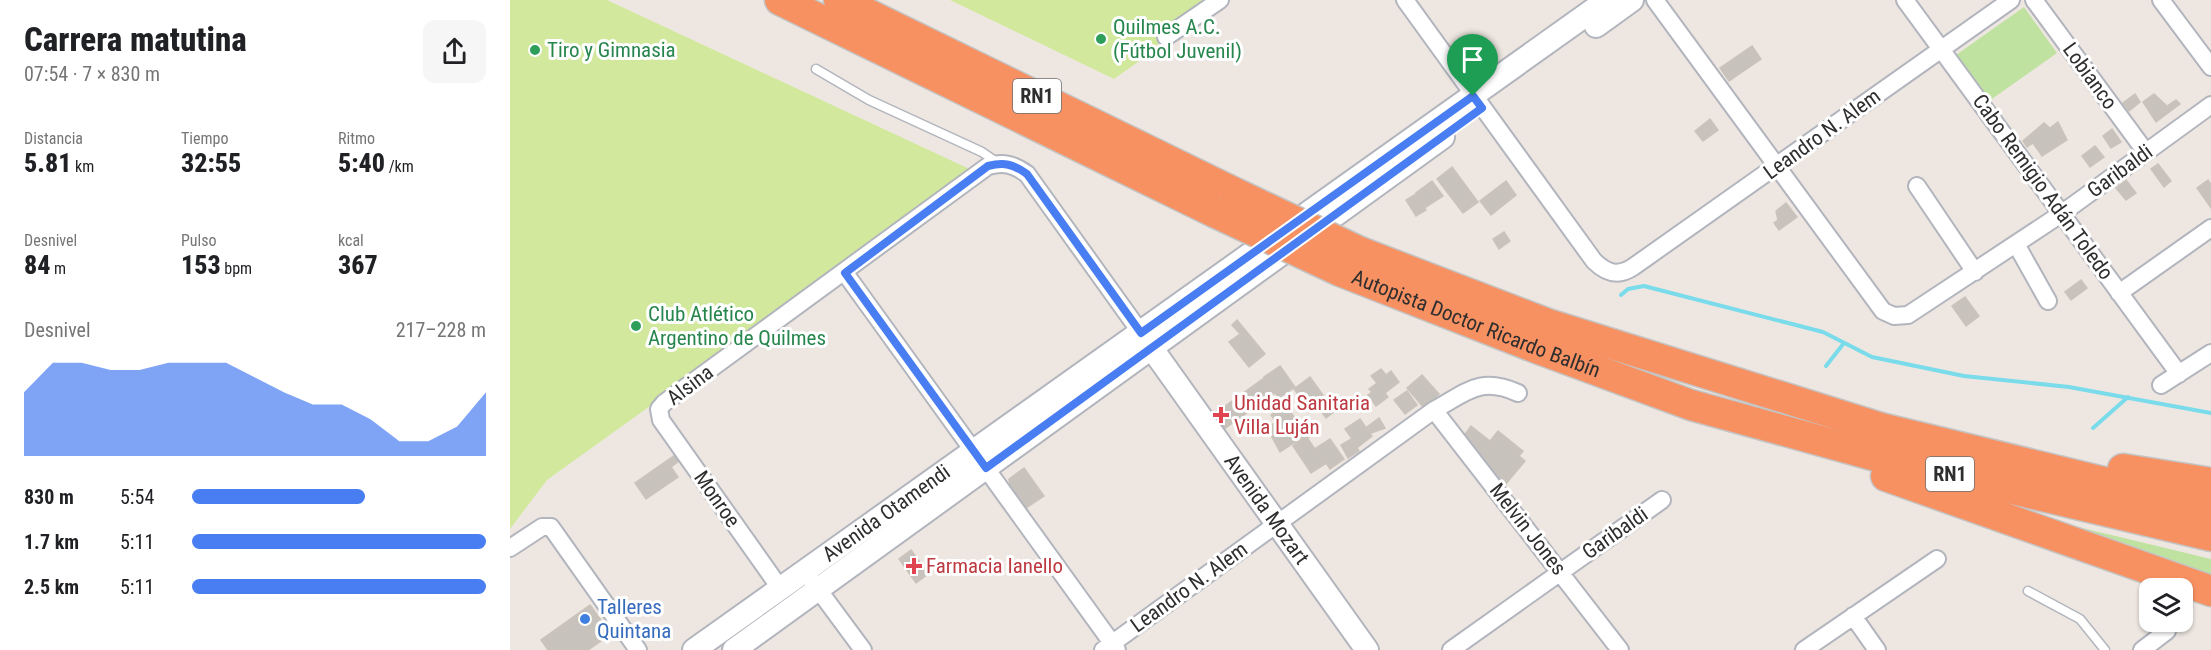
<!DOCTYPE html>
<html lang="es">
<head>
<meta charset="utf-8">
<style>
	:root { --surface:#fff; --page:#f6f6f6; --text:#202124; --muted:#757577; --accent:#497ef3 }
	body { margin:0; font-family:"Roboto Condensed",sans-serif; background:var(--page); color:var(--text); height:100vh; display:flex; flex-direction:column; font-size:22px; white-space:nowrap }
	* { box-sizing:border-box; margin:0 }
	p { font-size:20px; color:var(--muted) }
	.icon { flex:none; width:33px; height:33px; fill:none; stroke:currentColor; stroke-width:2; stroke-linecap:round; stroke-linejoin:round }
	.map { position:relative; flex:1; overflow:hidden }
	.drawer { display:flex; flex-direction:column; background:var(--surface); width:510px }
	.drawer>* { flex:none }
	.fabs { position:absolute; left:1629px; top:578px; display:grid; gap:12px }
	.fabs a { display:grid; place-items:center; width:54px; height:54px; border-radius:12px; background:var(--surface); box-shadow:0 2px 4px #0004; font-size:30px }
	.pin { position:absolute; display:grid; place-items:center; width:51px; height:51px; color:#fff; margin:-62px -26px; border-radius:50% 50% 50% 0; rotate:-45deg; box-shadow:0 0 6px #0007 }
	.pin .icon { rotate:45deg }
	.round { display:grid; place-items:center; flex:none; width:63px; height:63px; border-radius:12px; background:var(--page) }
	.head { display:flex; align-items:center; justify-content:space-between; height:102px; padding:0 24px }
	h1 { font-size:33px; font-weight:800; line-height:45px }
	.figures { display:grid; grid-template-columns:repeat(3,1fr); gap:9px; height:102px; padding:6px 24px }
	.figures div { display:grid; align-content:center }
	.figures b { font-size:26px; font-weight:800 }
	.figures small { font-size:16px; font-weight:400 }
	.figures p { font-size:16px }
	.chart { height:168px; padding:12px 24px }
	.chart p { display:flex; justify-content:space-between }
	.chart svg { width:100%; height:108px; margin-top:6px; fill:var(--accent); opacity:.7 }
	ul { padding:0 24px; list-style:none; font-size:20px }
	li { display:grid; grid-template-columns:96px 72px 1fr; align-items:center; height:45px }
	li i { height:15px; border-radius:8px; background:var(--accent) }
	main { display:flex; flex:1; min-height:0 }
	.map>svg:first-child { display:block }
</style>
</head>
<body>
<main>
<section class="drawer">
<div class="head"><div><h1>Carrera matutina</h1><p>07:54 · 7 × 830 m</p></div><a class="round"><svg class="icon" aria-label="share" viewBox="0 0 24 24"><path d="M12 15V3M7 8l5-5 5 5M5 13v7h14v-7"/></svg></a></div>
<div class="figures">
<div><p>Distancia</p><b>5.81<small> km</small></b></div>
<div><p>Tiempo</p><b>32:55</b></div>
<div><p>Ritmo</p><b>5:40<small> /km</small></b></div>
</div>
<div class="figures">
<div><p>Desnivel</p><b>84<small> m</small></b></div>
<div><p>Pulso</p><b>153<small> bpm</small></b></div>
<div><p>kcal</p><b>367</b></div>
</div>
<div class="chart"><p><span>Desnivel</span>217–228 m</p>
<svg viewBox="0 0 160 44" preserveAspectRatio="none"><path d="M0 44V18L10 6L20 6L30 9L40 9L50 6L60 6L70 6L80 12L90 18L100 23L110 23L120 29L130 38L140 38L150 32L160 18V44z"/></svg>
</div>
<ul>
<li><b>830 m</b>5:54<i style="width:59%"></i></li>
<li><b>1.7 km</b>5:11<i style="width:100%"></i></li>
<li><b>2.5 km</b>5:11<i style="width:100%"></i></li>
</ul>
</section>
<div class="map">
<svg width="1701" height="650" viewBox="0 0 1701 650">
	<rect width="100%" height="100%" fill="#eee7e1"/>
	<path fill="#bfe2a1" d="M1514,7L1547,53L1479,101L1446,55Z
		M1539,520L1701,559V575L1688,571Z"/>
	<path fill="#d2e99d" d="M0,0H97L466,172L37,480L0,529Z
		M440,0H715L604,79Z"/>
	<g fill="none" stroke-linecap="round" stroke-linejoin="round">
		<path stroke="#7adbeb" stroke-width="4" d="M1111,295L1118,289L1134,286L1313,332L1362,357L1454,376L1559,387L1701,413
			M1316,366L1334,343
			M1583,428L1618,397"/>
	</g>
	<path fill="#c7c2bc" stroke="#cac3bb" stroke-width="1.5" d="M1242,46L1251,59L1219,81L1210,68Z
		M1625,94L1630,102L1619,111L1613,103Z
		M1644,94L1657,106L1666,100L1670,104L1646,122L1633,102Z
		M1200,119L1208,130L1193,141L1185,131Z
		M1548,122L1557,140L1532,156L1523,143L1517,147L1513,141L1534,123L1540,128Z
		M1602,129L1611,142L1601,148L1593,136Z
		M1585,146L1594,157L1580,167L1572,156Z
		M1648,164L1661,181L1654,187L1641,169Z
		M942,167L968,202L953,213L927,179Z
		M1616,180L1626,193L1616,200L1606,188Z
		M1698,180L1701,185V208L1687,188Z
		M922,181L933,196L916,207L906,193Z
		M996,181L1006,195L981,215L970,201Z
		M906,194L916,210L906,216L896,200Z
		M1276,203L1287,217L1269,230L1264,223L1268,220L1266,211Z
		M994,232L1000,241L989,249L983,239Z
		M1571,280L1577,288L1561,300L1555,292Z
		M1455,297L1469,316L1456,326L1442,306Z
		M727,320L755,354L739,367L719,342L730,334L722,325Z
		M770,366L785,387L769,398L754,377Z
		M871,369L876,375L881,371L889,382L875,393L878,397L866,406L858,395L862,392L859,389L867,383L861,376Z
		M912,375L929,394L914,408L897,388Z
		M800,377L813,395L797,407L784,389Z
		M754,378L765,393L707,434L696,420Z
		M897,391L907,405L895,414L884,400Z
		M817,400L825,411L816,418L808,407Z
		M776,405L796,435L770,452L757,428L766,422L761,415Z
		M869,418L875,428L861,433L857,427Z
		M800,419L808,431L798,438L790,425Z
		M850,419L862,436L848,447L835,429Z
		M961,426L980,441L988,431L1013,451L1009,456L1015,461L995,485L982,476L950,441Z
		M796,436L815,464L801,473L783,446Z
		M820,439L834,459L820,469L806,448Z
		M841,439L849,451L838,458L831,445Z
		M165,455L169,461L161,467L168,477L136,499L125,483Z
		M514,468L534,496L516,508L500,486L499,479Z
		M401,550L418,574L406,583L389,559Z
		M80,605L101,634L78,650H38L31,640Z"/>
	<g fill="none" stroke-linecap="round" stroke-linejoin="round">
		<defs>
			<path id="lane" d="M306,69L359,100L472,152L488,163
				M1518,591L1570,619L1595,650"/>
			<path id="street" d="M895,0L1084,261C1096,273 1108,277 1123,267L1501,0
				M1145,0L1373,311L1384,316L1398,315L1551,214L1701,105
				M1395,0L1669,374
				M1524,0L1635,151
				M1651,0L1701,67
				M656,37L710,0
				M1407,186L1465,272
				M1506,244L1538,301
				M335,273L607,650
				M1609,293L1701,228
				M1651,385L1701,353
				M924,410L1110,650
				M0,548L32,527H41L128,650
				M302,581L353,650
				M270,588L151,420L149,409L154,403L478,166C494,162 503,164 517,174L631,333
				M1343,616L1367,650
				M593,650L924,410C957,392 970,376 1008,393
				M941,650L1152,500
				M1294,650L1427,559
				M1632,650L1657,631"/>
			<g id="secondary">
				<path d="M1086,26L1122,0"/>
				<path id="s1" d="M633,336L857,650"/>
				<path id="s2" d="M184,650L1097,0"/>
				<path d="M224,650L933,137"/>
			</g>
			<g id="highway">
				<path d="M270,0L704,212"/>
				<path d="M329,0L725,193"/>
				<path d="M850,252L1038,324L1371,428L1701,508"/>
				<path id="s3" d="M830,271L1029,349L1181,405L1384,461L1701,536"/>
				<path d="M1613,469L1701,483"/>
				<path d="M1376,476L1701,591"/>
			</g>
		</defs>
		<use href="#lane" stroke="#b2b5bd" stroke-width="11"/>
		<use href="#street" stroke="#b2b5bd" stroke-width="20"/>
		<use href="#secondary" stroke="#b2b5bd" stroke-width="26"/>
		<use href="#highway" stroke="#c4c4c4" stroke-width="33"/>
		<use href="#lane" stroke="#fff" stroke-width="8"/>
		<use href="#street" stroke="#fff" stroke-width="16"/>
		<use href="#secondary" stroke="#fff" stroke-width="22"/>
		<use href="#highway" stroke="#f89162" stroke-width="30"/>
		<defs>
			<path id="highway-bridge" d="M725,193L850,252
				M704,212L830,271"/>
		</defs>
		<use href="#highway-bridge" stroke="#c4c4c4" stroke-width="33" stroke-linecap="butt"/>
		<use href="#highway-bridge" stroke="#f89162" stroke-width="30"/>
	</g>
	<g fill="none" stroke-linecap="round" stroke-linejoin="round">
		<defs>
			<path id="route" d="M963,96L972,108L476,468L335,273L478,166C494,162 503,164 517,174L631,333Z"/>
		</defs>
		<use href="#route" stroke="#fff" stroke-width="12"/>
		<use href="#route" stroke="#497ef3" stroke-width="8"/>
	</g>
	<g fill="#2e9e5b" stroke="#fff" stroke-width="2">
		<circle cx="591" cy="39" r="6"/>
		<circle cx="25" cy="50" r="6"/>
		<circle cx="126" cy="326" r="6"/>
	</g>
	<g fill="#e0444e" stroke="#fff" stroke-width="2">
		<path d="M708 406h6v6h6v6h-6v6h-6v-6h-6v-6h6z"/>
		<path d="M401 557h6v6h6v6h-6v6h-6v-6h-6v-6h6z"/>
	</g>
	<circle fill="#3f7fe0" stroke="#fff" stroke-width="2" cx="75" cy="619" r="6"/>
	<g text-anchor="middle" stroke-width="6" stroke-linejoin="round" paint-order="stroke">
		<g fill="#fff" stroke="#6d6d6d" stroke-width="1.5">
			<rect x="503" y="79" width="48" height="34" rx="4.5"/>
			<rect x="1416" y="457" width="48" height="34" rx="4.5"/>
		</g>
		<g font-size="20" font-weight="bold" fill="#2e2e2e">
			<text x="527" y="103">RN1</text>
			<text x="1440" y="481">RN1</text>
		</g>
		<g font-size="21" fill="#27864d" stroke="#fff" text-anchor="start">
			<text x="603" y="34">Quilmes A.C.<tspan x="603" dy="24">(Fútbol Juvenil)</tspan></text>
			<text x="37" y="57">Tiro y Gimnasia</text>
			<text x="138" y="321">Club Atlético<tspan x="138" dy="24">Argentino de Quilmes</tspan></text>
		</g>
		<g font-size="21" fill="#2e2e2e" stroke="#fff">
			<text transform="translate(1580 76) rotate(54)" y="7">Lobianco</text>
			<text transform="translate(1312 134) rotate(-36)" y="7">Leandro N. Alem</text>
			<text transform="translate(1610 171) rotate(-36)" y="7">Garibaldi</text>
			<text transform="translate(1533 187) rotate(54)" y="7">Cabo Remigio Adán Toledo</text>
			<text dy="7" stroke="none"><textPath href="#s3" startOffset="146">Autopista Doctor Ricardo Balbín</textPath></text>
			<text transform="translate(180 385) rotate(-37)" y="7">Alsina</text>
			<text transform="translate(207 499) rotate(55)" y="7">Monroe</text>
			<text dy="7" stroke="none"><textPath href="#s1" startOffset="213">Avenida Mozart</textPath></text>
			<text dy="7" stroke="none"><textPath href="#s2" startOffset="236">Avenida Otamendi</textPath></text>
			<text transform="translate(1018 529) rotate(52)" y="7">Melvin Jones</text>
			<text transform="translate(1105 533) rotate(-35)" y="7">Garibaldi</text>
			<text transform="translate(679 587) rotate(-36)" y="7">Leandro N. Alem</text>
		</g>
		<g font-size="21" fill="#be3a42" stroke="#fff" text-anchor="start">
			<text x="724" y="410">Unidad Sanitaria<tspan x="724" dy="24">Villa Luján</tspan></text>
			<text x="416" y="573">Farmacia Ianello</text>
		</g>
		<g font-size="21" fill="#366cbe" stroke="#fff" text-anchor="start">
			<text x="87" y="614">Talleres<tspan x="87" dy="24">Quintana</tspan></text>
		</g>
	</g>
</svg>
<div class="fabs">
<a><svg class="icon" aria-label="layers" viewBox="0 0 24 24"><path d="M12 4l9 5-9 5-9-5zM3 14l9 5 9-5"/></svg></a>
</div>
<div class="pin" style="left:963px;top:96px;background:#1e9e55"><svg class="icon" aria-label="arrive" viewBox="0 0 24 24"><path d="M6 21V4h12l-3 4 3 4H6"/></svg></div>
</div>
</main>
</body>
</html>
